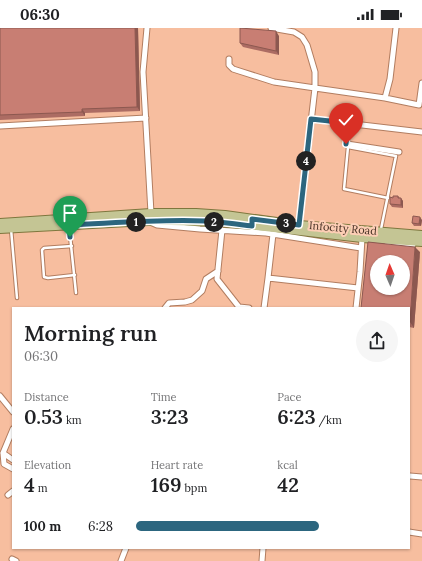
<!DOCTYPE html>
<html lang="en">
<head>
<meta charset="utf-8">
<style>
	:root { --surface:#fff; --page:#f6f6f6; --text:#202124; --muted:#757577; --accent:#2c667f }
	body { margin:0; font-family:Lora,serif; background:var(--page); color:var(--text); height:100vh; display:flex; flex-direction:column; font-size:15px; white-space:nowrap }
	* { box-sizing:border-box; margin:0 }
	p { font-size:13px; color:var(--muted) }
	.icon { flex:none; width:22px; height:22px; fill:none; stroke:currentColor; stroke-width:2; stroke-linecap:round; stroke-linejoin:round }
	.map { position:relative; flex:1; overflow:hidden }
	.details { position:absolute; left:12px; top:279px; width:398px; height:242px; display:flex; flex-direction:column; background:var(--surface); border-radius:0px; box-shadow:0 1px 3px #0004 }
	.details>* { flex:none }
	.needle { width:26px; rotate:358deg }
	.controls { position:absolute; left:370px; top:227px; display:grid; gap:8px }
	.controls a { display:grid; place-items:center; width:40px; height:40px; border-radius:50%; background:var(--surface); box-shadow:0 1px 3px #0004; font-size:20px }
	.pin { position:absolute; display:grid; place-items:center; width:34px; height:34px; color:#fff; margin:-41px -17px; border-radius:50% 50% 50% 0; rotate:-45deg; box-shadow:0 0 4px #0007 }
	.pin .icon { rotate:45deg }
	.km { position:absolute; width:20px; height:20px; margin:-10px; border-radius:50%; background:#222; color:#fff; font-size:11px; line-height:20px; text-align:center }
	.round { display:grid; place-items:center; flex:none; width:42px; height:42px; border-radius:21px; background:var(--page) }
	.overview { display:flex; align-items:center; justify-content:space-between; height:68px; padding:0 12px }
	h1 { font-size:22px; font-weight:600; line-height:30px }
	.metrics { display:grid; grid-template-columns:repeat(3,1fr); gap:6px; height:68px; padding:4px 12px }
	.metrics div { display:grid; align-content:center }
	.metrics b { font-size:20px; font-weight:600 }
	.metrics small { font-size:11px; font-weight:400 }
	.metrics p { font-size:11px }
	ul { padding:0 12px; list-style:none; font-size:13px }
	li { display:grid; grid-template-columns:64px 48px 1fr; align-items:center; height:30px }
	li i { height:10px; border-radius:5px; background:var(--accent) }
	.status { display:flex; justify-content:space-between; align-items:center; height:28px; padding:0 20px; background:var(--surface); direction:ltr }
	.status svg { height:11px; fill:currentColor }
	.map>svg:first-child { display:block }
</style>
</head>
<body>
<div class="status"><b>06:30</b><svg viewBox="0 0 49 12"><path d="M0 12V9h3v3zM5 12V6h3v6zM10 12V3h3v9zM15 12V0h3v12zM26 1h20v11H26zM47 4h2v5h-2z"/></svg></div>
<div class="map">
<svg width="422" height="533" viewBox="0 0 422 533">
	<rect width="100%" height="100%" fill="#f7be9f"/>
	<g fill="none" stroke-linecap="round" stroke-linejoin="round">
		<defs>
			<path id="service" d="M69,198L76,265
				M11,201L17,270
				M381,201L396,128L348,119L344,161L388,170
				M72,218L44,220L42,222L44,249L48,250L75,247"/>
			<path id="minor" d="M147,0L143,44L151,185
				M396,0L390,51L385,70L419,77L422,55
				M229,31V37L233,41L274,54L315,60V44L307,17L302,9L294,4L271,0
				M311,91L422,104
				M348,95L347,116L399,124
				M0,98L146,90
				M150,194L157,197L200,201L266,205L361,220
				M299,197L315,60L385,70
				M222,202L217,251L239,279L249,280
				M387,216L413,217
				M268,250L358,260
				M165,280L169,275L185,274L192,272L202,263L206,251L218,243
				M264,280L268,250L273,206
				M356,280L360,244L362,210
				M0,368L13,384
				M13,401L3,425L4,436L13,441
				M3,425L13,432
				M410,448L422,449
				M8,467L13,463
				M409,504L422,506
				M12,531L16,533
				M121,533L126,520
				M262,533L263,520"/>
			<path id="primary" d="M0,195L151,185H196L225,187L299,197L422,207
				M0,201L148,193H171L220,194L362,210L422,214"/>
		</defs>
		<use href="#service" stroke="#b27d60" stroke-width="4.5"/>
		<use href="#minor" stroke="#b27d60" stroke-width="7"/>
		<use href="#primary" stroke="#7e773e" stroke-width="10"/>
		<use href="#service" stroke="#fff" stroke-width="2.5"/>
		<use href="#minor" stroke="#fff" stroke-width="5"/>
		<use href="#primary" stroke="#c4c594" stroke-width="8"/>
	</g>
	<path fill="#ac6c63" d="M0,0H138L140,83L85,85V88L0,92Z
		M279,8V27L243,19L240,15Z
		M398,168L403,173V180L392,179L390,176Z
		M422,192L421,198H414L412,195Z
		M420,224L414,300L409,299V280Z"/>
	<path fill="#8c5850" d="M135,0H138L140,83L137,79Z
		M276,3L279,8V27L276,23Z
		M82,81L85,85V88L82,84Z
		M401,170L403,173V180L401,177Z
		M420,189L422,192L421,198L419,196Z
		M415,219L420,224L414,300L410,294Z"/>
	<path fill="#c87e73" stroke="#8c5850" fill-rule="evenodd" d="M0,0H135L137,79L82,81V84L0,87Z
		M240,0L276,3V23L240,15Z
		M393,168H398V170H401V177L390,176V169L393,170Z
		M413,188L420,189L419,196L412,195Z
		M368,214L415,219L410,294H409V280H361ZM377,234H403V260H377Z"/>
	<g fill="none" stroke-linecap="round" stroke-linejoin="round">
		<defs>
			<path id="route" d="M70,209L69,197C115,195 160,191 205,193C221,194 236,196 252,198V191L299,197L311,91L348,95L346,116"/>
		</defs>
		<use href="#route" stroke="#fff" stroke-width="8"/>
		<use href="#route" stroke="#2c667f" stroke-width="5"/>
	</g>
	<g text-anchor="middle" stroke-width="4" stroke-linejoin="round" paint-order="stroke">
		<g font-size="11" fill="#452f23" stroke="#fdceb5">
			<text transform="translate(343 200) rotate(5)" y="4">Infocity Road</text>
		</g>
	</g>
</svg>
<div class="controls">
<a><svg class="needle" viewBox="-14 -14 28 28"><path d="M0-13l5 13h-10z" fill="#e53935"/><path d="M0 13l5-13h-10z" fill="#757577"/></svg></a>
</div>
<div class="pin" style="left:70px;top:209px;background:#1e9e55"><svg class="icon" aria-label="arrive" viewBox="0 0 24 24"><path d="M6 21V4h12l-3 4 3 4H6"/></svg></div>
<div class="pin" style="left:346px;top:116px;background:#d93025"><svg class="icon" aria-label="check" viewBox="0 0 24 24"><path d="M5 12l5 5 9-10"/></svg></div>
<b class="km" style="left:136px;top:194px">1</b>
<b class="km" style="left:214px;top:194px">2</b>
<b class="km" style="left:286px;top:195px">3</b>
<b class="km" style="left:306px;top:133px">4</b>
<section class="details">
<div class="overview"><div><h1>Morning run</h1><p>06:30</p></div><a class="round"><svg class="icon" aria-label="share" viewBox="0 0 24 24"><path d="M12 15V3M7 8l5-5 5 5M5 13v7h14v-7"/></svg></a></div>
<div class="metrics">
<div><p>Distance</p><b>0.53<small> km</small></b></div>
<div><p>Time</p><b>3:23</b></div>
<div><p>Pace</p><b>6:23<small> /km</small></b></div>
</div>
<div class="metrics">
<div><p>Elevation</p><b>4<small> m</small></b></div>
<div><p>Heart rate</p><b>169<small> bpm</small></b></div>
<div><p>kcal</p><b>42</b></div>
</div>
<ul>
<li><b>100 m</b>6:28<i style="width:70%"></i></li>
</ul>
</section>
</div>
</body>
</html>
